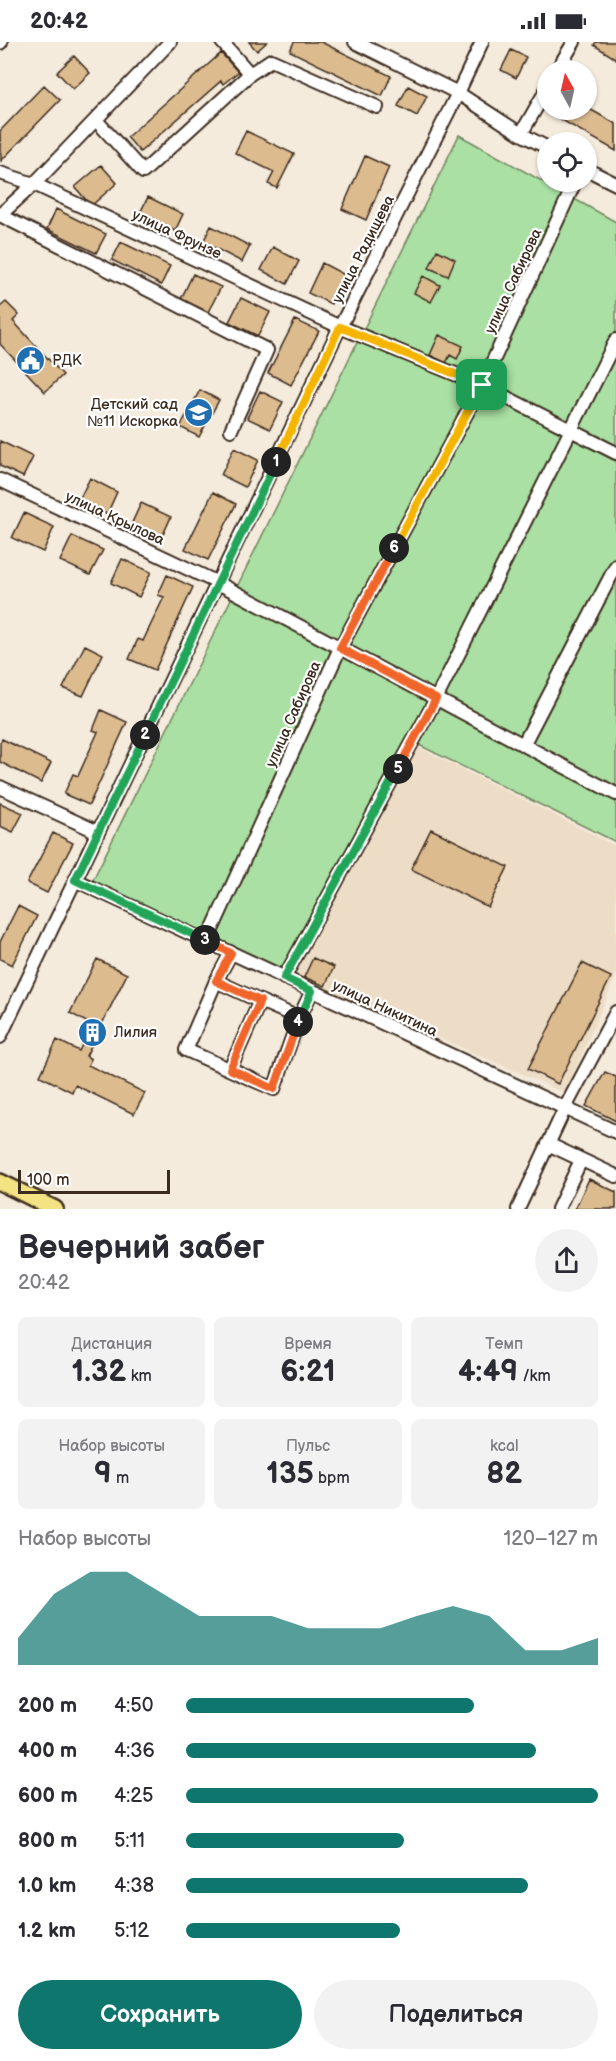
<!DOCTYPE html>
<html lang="ru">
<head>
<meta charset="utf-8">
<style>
	:root { --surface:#fff; --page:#f2f2f3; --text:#2b2b33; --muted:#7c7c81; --accent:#0f766e }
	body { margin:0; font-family:"Balsamiq Sans",sans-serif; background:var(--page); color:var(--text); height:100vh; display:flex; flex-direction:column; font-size:22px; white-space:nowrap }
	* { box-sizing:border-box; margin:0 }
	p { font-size:20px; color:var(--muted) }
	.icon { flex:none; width:33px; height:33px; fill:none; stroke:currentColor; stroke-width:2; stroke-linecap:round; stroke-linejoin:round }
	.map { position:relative; height:1167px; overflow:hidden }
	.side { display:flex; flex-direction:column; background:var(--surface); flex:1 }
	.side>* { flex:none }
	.needle { width:39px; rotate:352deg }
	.fabs { position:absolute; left:537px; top:18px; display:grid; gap:12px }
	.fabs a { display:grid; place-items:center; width:60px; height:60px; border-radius:50%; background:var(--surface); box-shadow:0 2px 4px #0004; font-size:30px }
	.scale { position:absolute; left:18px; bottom:15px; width:152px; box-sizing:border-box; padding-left:6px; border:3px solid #3b2a1e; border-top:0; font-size:16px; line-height:21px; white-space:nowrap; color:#3b2a1e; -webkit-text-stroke:4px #fff; paint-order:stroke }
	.pin { position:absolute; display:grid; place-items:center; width:51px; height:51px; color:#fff; margin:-26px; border-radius:12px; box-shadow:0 3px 9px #0006 }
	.km { position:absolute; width:30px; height:30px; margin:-15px; border-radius:50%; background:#222; color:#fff; font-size:16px; line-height:30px; text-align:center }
	.round { display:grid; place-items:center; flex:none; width:63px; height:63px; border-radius:32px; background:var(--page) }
	.overview { display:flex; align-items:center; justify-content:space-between; height:102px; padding:0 18px }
	h1 { font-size:33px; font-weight:700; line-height:45px }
	.figures { display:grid; grid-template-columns:repeat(3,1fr); gap:9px; height:102px; padding:6px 18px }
	.figures div { display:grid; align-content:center; border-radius:9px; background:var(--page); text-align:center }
	.figures b { font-size:30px; font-weight:700 }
	.figures small { font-size:16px; font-weight:400 }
	.figures p { font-size:16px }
	.chart { height:168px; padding:12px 18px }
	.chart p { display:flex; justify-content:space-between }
	.chart svg { width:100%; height:108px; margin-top:6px; fill:var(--accent); opacity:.7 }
	.primary-button { display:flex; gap:12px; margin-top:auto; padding:12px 18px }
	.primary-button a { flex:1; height:69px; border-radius:36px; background:var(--accent); color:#fff; font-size:24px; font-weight:700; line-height:69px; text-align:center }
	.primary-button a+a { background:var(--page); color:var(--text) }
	ul { padding:0 18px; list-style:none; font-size:20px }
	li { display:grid; grid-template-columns:96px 72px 1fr; align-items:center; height:45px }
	li i { height:15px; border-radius:8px; background:var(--accent) }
	.status { display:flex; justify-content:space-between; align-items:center; height:42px; padding:0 30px; background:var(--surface); direction:ltr }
	.status svg { height:16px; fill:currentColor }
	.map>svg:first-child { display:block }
</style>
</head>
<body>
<div class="status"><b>20:42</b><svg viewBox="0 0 49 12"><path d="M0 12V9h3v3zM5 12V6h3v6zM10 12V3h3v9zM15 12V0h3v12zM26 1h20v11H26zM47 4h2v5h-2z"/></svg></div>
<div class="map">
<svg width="616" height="1167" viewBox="0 0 616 1167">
	<rect width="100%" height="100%" fill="#f4ebdd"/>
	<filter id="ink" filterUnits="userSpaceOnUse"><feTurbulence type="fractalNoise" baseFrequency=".0167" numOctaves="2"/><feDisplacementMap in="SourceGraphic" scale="12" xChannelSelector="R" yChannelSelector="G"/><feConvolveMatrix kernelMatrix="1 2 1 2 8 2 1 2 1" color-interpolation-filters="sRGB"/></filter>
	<g filter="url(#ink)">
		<path fill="#edddc6" d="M412,702L616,804V934L565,1051L295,933Z"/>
		<path fill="#aae0a3" stroke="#728560" stroke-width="1.5" d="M459,93L616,180V800L411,699L285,943L88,848Z"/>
		<path fill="#dcbb8f" stroke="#3b2a1e" stroke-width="1.5" d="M249,0H267L257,9Z
			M294,0H321L391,34L382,54L290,9Z
			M596,0H616V17L594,3Z
			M511,8L526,15L516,36L501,28Z
			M221,11L238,30L223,42L221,39L140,110L127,95Z
			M74,14L90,31L73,47L57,30Z
			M44,43L60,58L1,119L0,89Z
			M408,44L427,54L417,74L398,64Z
			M586,65L616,82V109L553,73L556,68H586Z
			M246,89L294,112L277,146L268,142L274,130L235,111Z
			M365,114L389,125L366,178L342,167Z
			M101,123L117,141L91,164L75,145Z
			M148,155L183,172L175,189L140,171Z
			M56,167L106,192L96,211L47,187Z
			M211,184L250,204L242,220L203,200Z
			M121,200L170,224L161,243L112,218Z
			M273,205L299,219L287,242L261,228Z
			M437,208L455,217L448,234L429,226Z
			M322,221L345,233L331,262L308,251Z
			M193,232L221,245L208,270L181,257Z
			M423,234L440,243L431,260L414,251Z
			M241,256L270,270L258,294L229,280Z
			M6,260L19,273L13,279L63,333L45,350L0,302V265Z
			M295,278L319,289L291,343L268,331Z
			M439,293L463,304L457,317L450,313L446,321L430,313Z
			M200,348L219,358L199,395L180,385Z
			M260,349L283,360L270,387L247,376Z
			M0,399L33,415L23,435L0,424Z
			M234,406L258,418L245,445L221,433Z
			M90,436L117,450L107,472L79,458Z
			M213,450L236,462L208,518L185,507Z
			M141,461L171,475L161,497L131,483Z
			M24,471L54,485L43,510L12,496Z
			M72,494L103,508L90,533L60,519Z
			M122,517L151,530L139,555L111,541Z
			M167,533L193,545L155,628L129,617L138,597L143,599L164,555L158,553Z
			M85,603L103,612L83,654L63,646Z
			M101,668L127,680L89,763L64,752L73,732L78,734L98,690L93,688Z
			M2,697L51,721L41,741L0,720V701Z
			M0,761L23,771L13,790L0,784Z
			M431,787L508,825L488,865L411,827Z
			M53,791L73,801L47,851L27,841Z
			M18,864L37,874L12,923L0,917V900Z
			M313,916L334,925L325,944L304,935Z
			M97,917L127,932L86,1014L91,1017L88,1023L145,1051L134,1072L75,1043L72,1050L40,1034L57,998L79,1009L92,983L70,971Z
			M582,921L611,935L558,1042L528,1027Z
			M605,1030L616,1035V1079L586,1064Z
			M589,1137L616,1150V1167H575Z"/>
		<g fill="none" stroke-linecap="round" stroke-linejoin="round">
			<defs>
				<path id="minor" d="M170,0L34,142L0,173L267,308L231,388
					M222,0L250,32L271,18L377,65
					M355,0L458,51L521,92L548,106
					M0,1L1,0
					M557,28L574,0
					M96,78L143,130L250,32
					M521,92L548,45
					M586,127L616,142
					M0,131L34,142L340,285L482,343L616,411
					M0,438L218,541L616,752
					M523,703L616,524
					M0,745L98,790
					M75,838L616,1090
					M207,899L340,606L482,343L575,140
					M231,911L216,939L266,962
					M284,936L436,657L616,298
					M216,939L186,1008L274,1047L299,976L260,959L230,1027
					M293,973L299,976L312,949
					M0,995L340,285L458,51L482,0
					M548,1102L616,1134
					M518,1167L565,1066L616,970
					M558,1167L581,1118"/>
				<path id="major" d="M0,1140L55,1167"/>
			</defs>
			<use href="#minor" stroke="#3b2a1e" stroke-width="16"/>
			<use href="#major" stroke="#3b2a1e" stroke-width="20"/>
			<use href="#minor" stroke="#fff" stroke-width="12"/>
			<use href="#major" stroke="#f4e382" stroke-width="15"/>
		</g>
	</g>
	<g fill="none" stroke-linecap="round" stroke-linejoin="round" filter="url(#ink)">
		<defs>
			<path id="split-1" d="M276,420L340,285L482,343"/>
			<path id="split-2" d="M145,693L276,420"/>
			<path id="split-3" d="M145,693L75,838L205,898"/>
			<path id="split-4" d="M205,898L231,911L216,939L260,959L230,1027L274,1047L298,980"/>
			<path id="split-5" d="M298,980L312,949L284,936L398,727"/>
			<path id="split-6" d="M394,506L340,606L436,657L398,727"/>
			<path id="split-7" d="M394,506L482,343"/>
		</defs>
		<use href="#split-1" stroke="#fff" stroke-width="12"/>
		<use href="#split-2" stroke="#fff" stroke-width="12"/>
		<use href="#split-3" stroke="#fff" stroke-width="12"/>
		<use href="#split-4" stroke="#fff" stroke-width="12"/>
		<use href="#split-5" stroke="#fff" stroke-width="12"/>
		<use href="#split-6" stroke="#fff" stroke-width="12"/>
		<use href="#split-7" stroke="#fff" stroke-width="12"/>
		<use href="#split-1" stroke="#f5b400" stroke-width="8"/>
		<use href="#split-2" stroke="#22a559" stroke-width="8"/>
		<use href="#split-3" stroke="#22a559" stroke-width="8"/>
		<use href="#split-4" stroke="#f0652b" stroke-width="8"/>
		<use href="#split-5" stroke="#22a559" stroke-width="8"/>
		<use href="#split-6" stroke="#f0652b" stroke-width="8"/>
		<use href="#split-7" stroke="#f5b400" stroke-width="8"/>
	</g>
	<defs>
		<symbol id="civic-disc" viewBox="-11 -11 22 22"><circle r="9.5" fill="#1f6fb2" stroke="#fff"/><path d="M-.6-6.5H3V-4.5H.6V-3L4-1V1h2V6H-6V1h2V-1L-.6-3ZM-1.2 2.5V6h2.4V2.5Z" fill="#fff"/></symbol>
		<symbol id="school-disc" viewBox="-11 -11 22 22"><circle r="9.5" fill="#1f6fb2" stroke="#fff"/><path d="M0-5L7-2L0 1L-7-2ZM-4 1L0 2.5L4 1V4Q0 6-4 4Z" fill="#fff"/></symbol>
		<symbol id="building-disc" viewBox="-11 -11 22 22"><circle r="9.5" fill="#1f6fb2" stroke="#fff"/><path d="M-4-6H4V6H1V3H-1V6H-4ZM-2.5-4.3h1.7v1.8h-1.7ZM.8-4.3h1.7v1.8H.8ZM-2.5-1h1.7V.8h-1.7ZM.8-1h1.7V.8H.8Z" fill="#fff"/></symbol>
	</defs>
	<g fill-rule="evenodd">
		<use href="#civic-disc" x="14" y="302" width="33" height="33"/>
		<use href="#school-disc" x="182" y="354" width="33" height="33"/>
		<use href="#building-disc" x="76" y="974" width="33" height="33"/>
	</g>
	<g text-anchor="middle" stroke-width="4.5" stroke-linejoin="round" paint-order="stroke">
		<g font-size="15" fill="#3b2a1e" stroke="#fff">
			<text transform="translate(177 192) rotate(25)" y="5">улица Фрунзе</text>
			<text transform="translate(363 207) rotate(-63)" y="5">улица Радищева</text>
			<text transform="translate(513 239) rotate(-65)" y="5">улица Сабирова</text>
			<text transform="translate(115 476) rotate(25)" y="5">улица Крылова</text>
			<text transform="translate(293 672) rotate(-66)" y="5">улица Сабирова</text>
			<text transform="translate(385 966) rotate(25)" y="5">улица Никитина</text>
		</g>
		<g font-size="15" fill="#3b2a1e" stroke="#fff" text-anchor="start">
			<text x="52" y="323">РДК</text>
			<text x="178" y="367" text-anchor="end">Детский сад<tspan x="178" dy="17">№11 Искорка</tspan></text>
			<text x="114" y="995">Лилия</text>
		</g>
	</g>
</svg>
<div class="fabs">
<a><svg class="needle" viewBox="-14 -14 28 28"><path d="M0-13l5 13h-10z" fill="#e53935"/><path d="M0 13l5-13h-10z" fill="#7c7c81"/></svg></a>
<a><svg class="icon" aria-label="locate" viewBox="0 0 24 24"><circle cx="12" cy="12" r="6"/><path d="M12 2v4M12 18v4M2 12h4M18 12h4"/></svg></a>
</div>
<div class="scale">100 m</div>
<div class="pin" style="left:482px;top:343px;background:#1e9e55"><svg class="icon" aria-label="arrive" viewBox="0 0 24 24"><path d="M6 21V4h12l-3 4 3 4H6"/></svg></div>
<b class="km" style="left:276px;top:420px">1</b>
<b class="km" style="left:145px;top:693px">2</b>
<b class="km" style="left:205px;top:898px">3</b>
<b class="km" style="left:298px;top:980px">4</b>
<b class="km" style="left:398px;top:727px">5</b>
<b class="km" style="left:394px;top:506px">6</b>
</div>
<section class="side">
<div class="overview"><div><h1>Вечерний забег</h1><p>20:42</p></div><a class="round"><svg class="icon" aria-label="share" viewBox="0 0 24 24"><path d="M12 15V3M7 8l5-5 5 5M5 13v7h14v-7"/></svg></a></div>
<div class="figures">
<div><p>Дистанция</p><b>1.32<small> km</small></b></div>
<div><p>Время</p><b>6:21</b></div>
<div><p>Темп</p><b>4:49<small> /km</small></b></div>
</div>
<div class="figures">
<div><p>Набор высоты</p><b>9<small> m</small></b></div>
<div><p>Пульс</p><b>135<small> bpm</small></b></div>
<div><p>kcal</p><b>82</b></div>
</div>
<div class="chart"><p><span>Набор высоты</span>120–127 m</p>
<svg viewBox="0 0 160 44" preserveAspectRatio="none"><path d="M0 44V33L10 15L20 6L30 6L40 15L50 24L60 24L70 24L80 29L90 29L100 29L110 24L120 20L130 24L140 38L150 38L160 33V44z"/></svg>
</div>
<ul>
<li><b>200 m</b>4:50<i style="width:70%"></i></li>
<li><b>400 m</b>4:36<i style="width:85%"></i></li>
<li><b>600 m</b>4:25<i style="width:100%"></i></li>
<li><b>800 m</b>5:11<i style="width:53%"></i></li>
<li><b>1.0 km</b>4:38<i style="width:83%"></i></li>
<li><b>1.2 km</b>5:12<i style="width:52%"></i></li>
</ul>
<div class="primary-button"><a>Сохранить</a><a>Поделиться</a></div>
</section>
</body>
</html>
